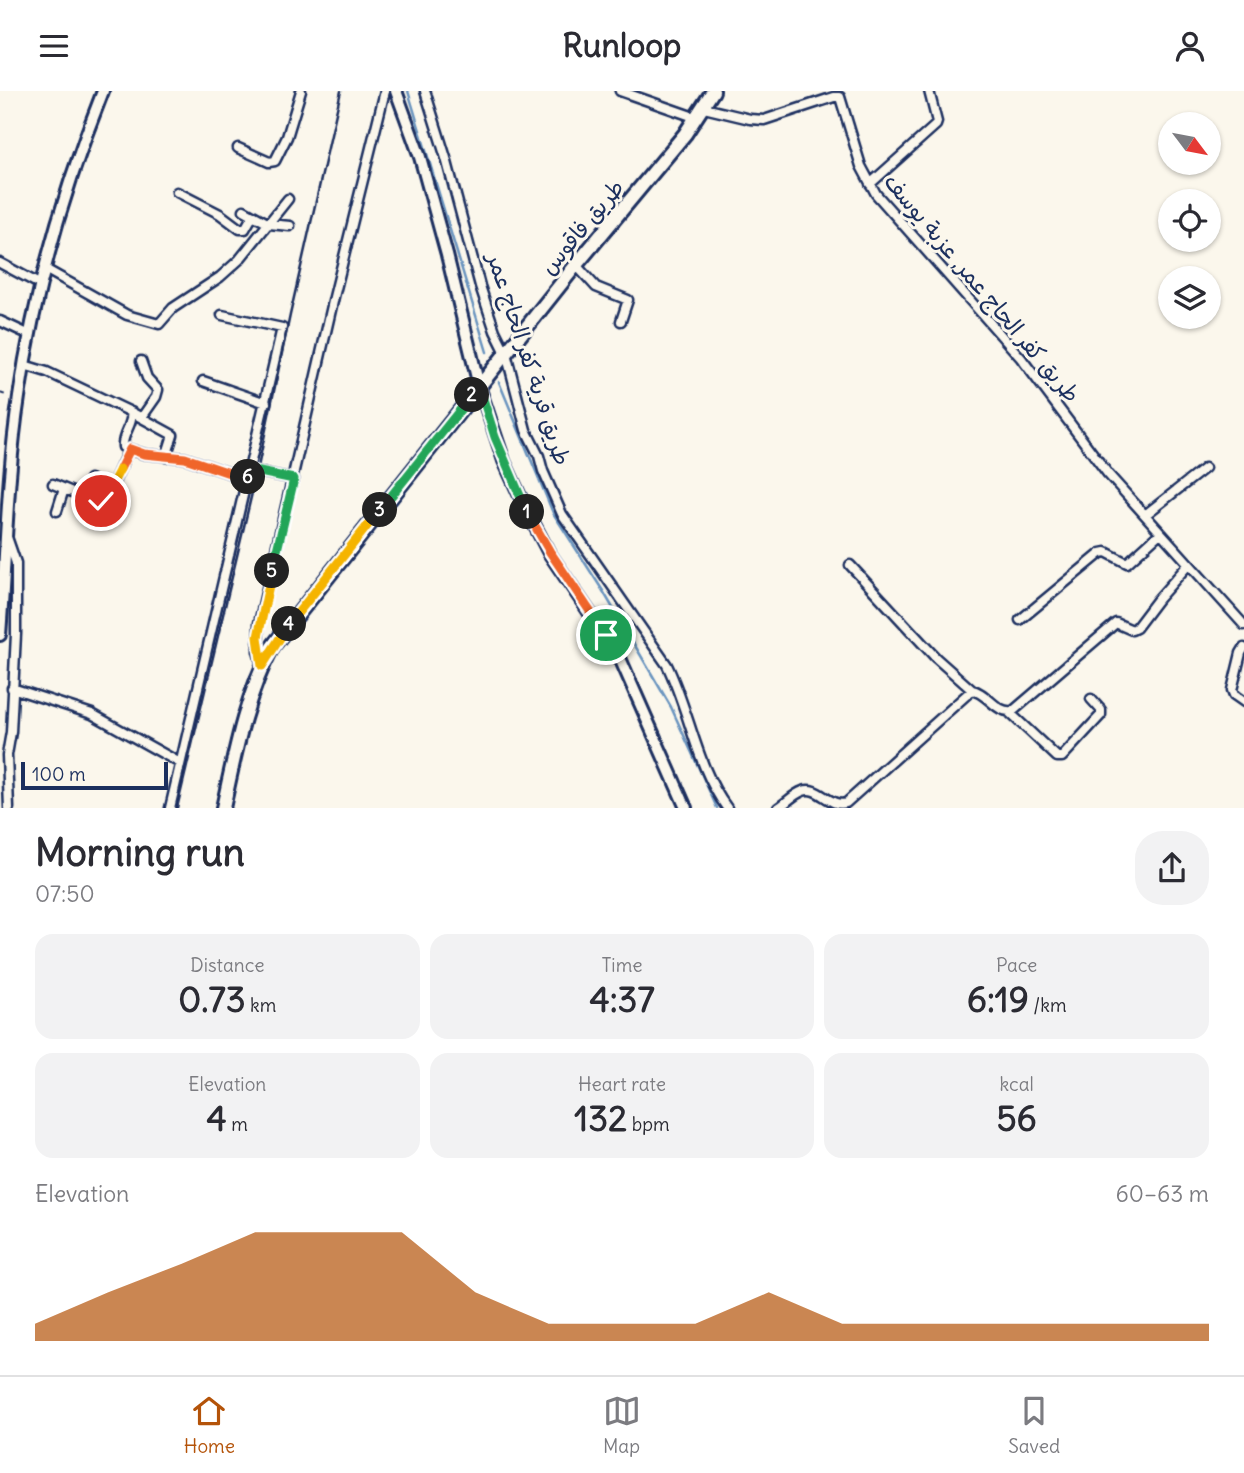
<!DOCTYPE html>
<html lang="en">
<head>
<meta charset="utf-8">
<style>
	:root { --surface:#fff; --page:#f2f2f3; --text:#2b2b33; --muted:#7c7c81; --line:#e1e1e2; --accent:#b45309 }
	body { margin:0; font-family:Delius,"Playpen Sans Arabic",sans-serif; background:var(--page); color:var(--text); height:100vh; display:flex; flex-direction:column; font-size:26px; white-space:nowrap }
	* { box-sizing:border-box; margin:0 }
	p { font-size:23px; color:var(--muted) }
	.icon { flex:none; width:38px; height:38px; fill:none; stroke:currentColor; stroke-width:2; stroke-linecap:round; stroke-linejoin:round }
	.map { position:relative; height:717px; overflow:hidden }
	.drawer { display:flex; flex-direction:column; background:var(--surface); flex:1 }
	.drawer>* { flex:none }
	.needle { width:46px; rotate:122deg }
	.buttons { position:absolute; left:1158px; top:21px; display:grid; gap:14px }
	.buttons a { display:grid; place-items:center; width:63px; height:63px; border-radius:50%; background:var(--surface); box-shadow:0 2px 5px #0004; font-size:35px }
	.scale { position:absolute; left:21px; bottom:18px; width:147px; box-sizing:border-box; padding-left:7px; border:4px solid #1b2f5e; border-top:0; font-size:19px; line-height:24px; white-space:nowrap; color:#1b2f5e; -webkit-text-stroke:5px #fbf7ec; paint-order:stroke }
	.pin { position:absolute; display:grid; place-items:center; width:60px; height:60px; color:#fff; margin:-30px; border:4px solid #fff; border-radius:50%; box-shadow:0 2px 7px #0007 }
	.km { position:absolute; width:35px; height:35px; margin:-18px; border-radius:50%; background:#222; color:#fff; font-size:19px; line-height:35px; text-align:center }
	.round { display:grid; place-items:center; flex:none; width:74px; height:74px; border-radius:28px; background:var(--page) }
	.headline { display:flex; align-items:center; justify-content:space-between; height:119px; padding:0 35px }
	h1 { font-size:38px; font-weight:800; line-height:52px }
	.stats { display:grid; grid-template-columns:repeat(3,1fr); gap:10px; height:119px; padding:7px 35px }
	.stats div { display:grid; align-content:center; border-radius:18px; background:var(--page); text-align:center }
	.stats b { font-size:35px; font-weight:800 }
	.stats small { font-size:19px; font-weight:400 }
	.stats p { font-size:19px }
	.chart { height:196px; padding:14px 35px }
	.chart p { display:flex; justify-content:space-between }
	.chart svg { width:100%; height:126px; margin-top:7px; fill:var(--accent); opacity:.7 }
	header { display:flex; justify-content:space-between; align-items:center; height:91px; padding:0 35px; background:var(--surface); font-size:32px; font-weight:800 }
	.tab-bar { display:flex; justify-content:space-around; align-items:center; height:98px; border-top:2px solid var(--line); background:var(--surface); font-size:19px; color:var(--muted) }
	.tab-bar a { display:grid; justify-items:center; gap:4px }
	.tab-bar .selected { color:var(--accent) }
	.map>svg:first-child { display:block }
</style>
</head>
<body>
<header><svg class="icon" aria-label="menu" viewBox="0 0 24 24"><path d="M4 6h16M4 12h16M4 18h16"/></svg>Runloop<svg class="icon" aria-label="person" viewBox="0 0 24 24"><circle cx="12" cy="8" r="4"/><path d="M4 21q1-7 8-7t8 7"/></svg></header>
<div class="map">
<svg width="1244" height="717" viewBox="0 0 1244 717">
	<rect width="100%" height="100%" fill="#fbf7ec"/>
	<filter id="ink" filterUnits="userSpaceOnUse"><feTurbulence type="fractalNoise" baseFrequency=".0143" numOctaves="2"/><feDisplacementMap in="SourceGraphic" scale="14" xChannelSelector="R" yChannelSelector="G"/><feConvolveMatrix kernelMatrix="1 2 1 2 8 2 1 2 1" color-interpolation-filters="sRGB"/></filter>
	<g filter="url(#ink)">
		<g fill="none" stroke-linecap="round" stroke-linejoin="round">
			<path stroke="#6a94bf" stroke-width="2.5" d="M408,0L487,261
				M499,291L553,422L603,500L671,616L717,717"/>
			<defs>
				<path id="minor" d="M425,0L446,67L480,195L495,240L506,262L526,339L539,365L543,380L562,423L667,574C690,621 696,675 727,717
					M620,0L697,27
					M704,17L750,28L764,29L834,6H840L861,75L876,103L1021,267L1108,383L1244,534
					M238,57L269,71L275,70L287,46L301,0
					M870,93L936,34L937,31L929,0
					M177,101L220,123L240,138H245L253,124
					M244,119L269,133L290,135
					M0,172L41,194
					M576,174L596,196L628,209L621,230
					M45,178L127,224L159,233L173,217L220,186L239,169L288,108
					M0,230L30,244
					M141,270L147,287L158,299L156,306L142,326
					M24,274L47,281L131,321C134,333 121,344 123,356L144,363L185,367L247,388
					M203,290L266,312
					M131,321L173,344L166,366
					M250,379L294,388
					M90,388L106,397L112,395L129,358
					M53,393L96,411L104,409L110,396
					M57,420L64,398
					M1145,424L1205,377
					M7,446L16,472V543L11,641L7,664L9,717
					M850,474L936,567L972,599
					M1020,529L1101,462L1106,461L1127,472L1160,442
					M1244,557L1241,562L1232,599L1234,604L1244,611
					M262,575L258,560L259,532L334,206L385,0
					M12,597L92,623L180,672
					M1010,622L1057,666H1062L1101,624V619L1091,608
					M170,717L282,237L222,224
					M778,717C786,712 794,703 803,700C819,694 829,717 846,712L972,599C988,602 996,623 1013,620L1116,532L1132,539L1136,537L1158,508L1189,473"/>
				<path id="tertiary" d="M396,0L420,66L447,164L479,295L504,370L525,416L549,462L619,565L686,717
					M0,544C6,465 7,384 19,306C34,201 64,98 103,0"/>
				<path id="primary" d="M223,717C235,662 245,607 272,556L576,174L685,43L713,0"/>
			</defs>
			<use href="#minor" stroke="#1b2f5e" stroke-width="13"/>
			<use href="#tertiary" stroke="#1b2f5e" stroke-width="16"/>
			<use href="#primary" stroke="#1b2f5e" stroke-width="18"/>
			<path stroke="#1b2f5e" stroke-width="2" stroke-dasharray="5 5" stroke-linecap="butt" d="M0,302L9,305"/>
			<use href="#minor" stroke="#fbf7ec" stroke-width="8"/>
			<use href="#tertiary" stroke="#fbf7ec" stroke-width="10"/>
			<use href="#primary" stroke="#fbf7ec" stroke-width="12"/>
			<path stroke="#1b2f5e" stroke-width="2.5" d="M177,717L257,381L290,224L341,0"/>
		</g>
	</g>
	<g fill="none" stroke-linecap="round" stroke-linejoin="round" filter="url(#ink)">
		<defs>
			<path id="split-1" d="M527,421L550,461L606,544"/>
			<path id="split-2" d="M472,304L479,295L495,346L527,421"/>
			<path id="split-3" d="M380,419L472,304"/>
			<path id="split-4" d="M289,533L380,419"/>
			<path id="split-5" d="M272,480L258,546L262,575L289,533"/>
			<path id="split-6" d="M248,386L250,379L294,388L272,480"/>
			<path id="split-7" d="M120,378L130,358L144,363L185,367L247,388L248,386"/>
			<path id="split-8" d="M101,410L106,405L120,378"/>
		</defs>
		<use href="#split-1" stroke="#fff" stroke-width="14"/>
		<use href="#split-2" stroke="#fff" stroke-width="14"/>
		<use href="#split-3" stroke="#fff" stroke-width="14"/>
		<use href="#split-4" stroke="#fff" stroke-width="14"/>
		<use href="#split-5" stroke="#fff" stroke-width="14"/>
		<use href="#split-6" stroke="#fff" stroke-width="14"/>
		<use href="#split-7" stroke="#fff" stroke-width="14"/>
		<use href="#split-8" stroke="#fff" stroke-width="14"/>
		<use href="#split-1" stroke="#f0652b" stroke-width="9"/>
		<use href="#split-2" stroke="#22a559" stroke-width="9"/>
		<use href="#split-3" stroke="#22a559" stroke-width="9"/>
		<use href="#split-4" stroke="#f5b400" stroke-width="9"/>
		<use href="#split-5" stroke="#f5b400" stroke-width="9"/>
		<use href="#split-6" stroke="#22a559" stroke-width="9"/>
		<use href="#split-7" stroke="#f0652b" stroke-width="9"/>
		<use href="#split-8" stroke="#f5b400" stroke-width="9"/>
	</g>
	<g text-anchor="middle" stroke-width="6" stroke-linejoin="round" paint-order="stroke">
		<g font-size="23" fill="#1b2f5e" stroke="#fbf7ec">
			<text transform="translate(582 136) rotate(-50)" y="8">طريق فاقوس</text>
			<text transform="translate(982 197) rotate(50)" y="8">طريق كفر الحاج عمر, عزبة يوسف</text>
			<text transform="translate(529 268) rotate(72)" y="8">طريق قرية كفر الحاج عمر</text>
		</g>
	</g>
</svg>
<div class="buttons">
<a><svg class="needle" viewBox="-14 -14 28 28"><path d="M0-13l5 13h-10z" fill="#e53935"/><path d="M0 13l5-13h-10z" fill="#7c7c81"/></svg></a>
<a><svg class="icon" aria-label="locate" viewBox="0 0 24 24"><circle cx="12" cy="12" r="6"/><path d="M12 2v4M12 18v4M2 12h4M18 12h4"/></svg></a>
<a><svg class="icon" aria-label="layers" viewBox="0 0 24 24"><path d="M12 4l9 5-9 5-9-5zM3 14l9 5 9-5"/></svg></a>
</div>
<div class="scale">100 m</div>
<div class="pin" style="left:606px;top:544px;background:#1e9e55"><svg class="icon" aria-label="arrive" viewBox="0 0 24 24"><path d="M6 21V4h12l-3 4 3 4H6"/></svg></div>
<div class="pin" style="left:101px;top:410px;background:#d93025"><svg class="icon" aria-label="check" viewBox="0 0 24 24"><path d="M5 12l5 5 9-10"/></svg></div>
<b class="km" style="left:527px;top:421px">1</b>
<b class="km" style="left:472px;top:304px">2</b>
<b class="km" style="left:380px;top:419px">3</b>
<b class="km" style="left:289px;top:533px">4</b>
<b class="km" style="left:272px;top:480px">5</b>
<b class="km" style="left:248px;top:386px">6</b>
</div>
<section class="drawer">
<div class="headline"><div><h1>Morning run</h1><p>07:50</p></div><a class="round"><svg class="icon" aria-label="share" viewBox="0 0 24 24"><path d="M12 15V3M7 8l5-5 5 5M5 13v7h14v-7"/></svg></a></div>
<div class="stats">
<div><p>Distance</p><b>0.73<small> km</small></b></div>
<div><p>Time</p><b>4:37</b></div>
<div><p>Pace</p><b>6:19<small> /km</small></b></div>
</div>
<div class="stats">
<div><p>Elevation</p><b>4<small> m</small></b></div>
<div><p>Heart rate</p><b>132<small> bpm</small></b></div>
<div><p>kcal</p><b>56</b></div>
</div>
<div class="chart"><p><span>Elevation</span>60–63 m</p>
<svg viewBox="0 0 160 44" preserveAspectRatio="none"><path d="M0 44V38L10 27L20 17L30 6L40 6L50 6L60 27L70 38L80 38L90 38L100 27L110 38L120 38L130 38L140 38L150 38L160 38V44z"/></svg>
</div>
</section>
<nav class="tab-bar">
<a class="selected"><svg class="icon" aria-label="home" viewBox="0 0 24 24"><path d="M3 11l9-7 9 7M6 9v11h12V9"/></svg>Home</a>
<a><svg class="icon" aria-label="map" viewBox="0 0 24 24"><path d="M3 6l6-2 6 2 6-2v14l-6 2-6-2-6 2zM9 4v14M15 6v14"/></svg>Map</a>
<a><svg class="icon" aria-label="saved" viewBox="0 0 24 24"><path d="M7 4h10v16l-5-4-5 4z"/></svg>Saved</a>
</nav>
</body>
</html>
